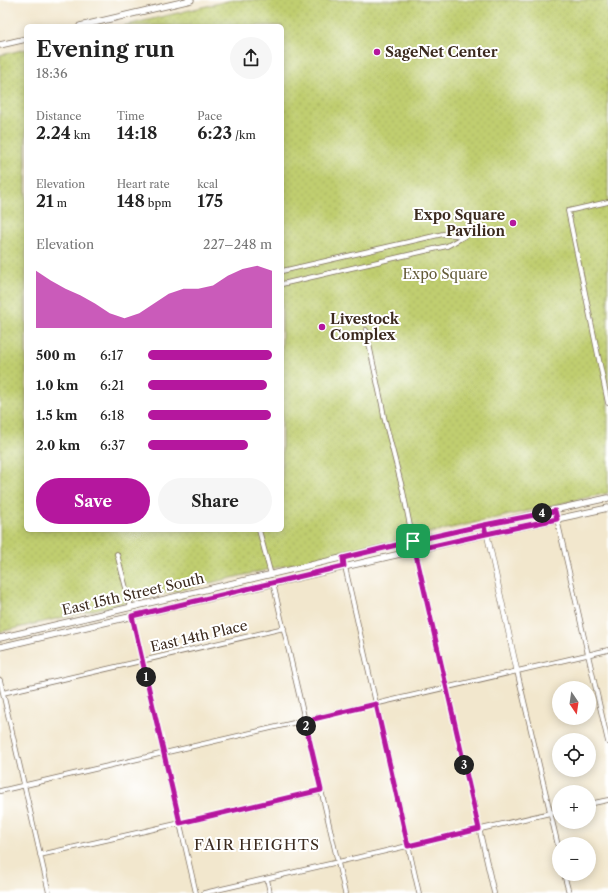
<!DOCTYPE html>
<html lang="en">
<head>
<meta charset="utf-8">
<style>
	:root { --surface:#fff; --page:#f6f6f6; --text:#222; --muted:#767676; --accent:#b5179e }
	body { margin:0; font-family:"Libre Caslon Text",serif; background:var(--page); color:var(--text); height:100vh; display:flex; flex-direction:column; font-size:15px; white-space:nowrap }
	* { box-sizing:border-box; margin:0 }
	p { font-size:13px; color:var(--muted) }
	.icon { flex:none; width:22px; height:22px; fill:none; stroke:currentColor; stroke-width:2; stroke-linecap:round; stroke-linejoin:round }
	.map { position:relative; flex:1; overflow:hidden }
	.details { position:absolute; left:24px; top:24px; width:260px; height:508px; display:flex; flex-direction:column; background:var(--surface); border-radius:6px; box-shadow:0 2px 10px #0003 }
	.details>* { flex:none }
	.needle { width:26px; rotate:167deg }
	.tools { position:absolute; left:552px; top:681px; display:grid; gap:8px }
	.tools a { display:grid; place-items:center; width:44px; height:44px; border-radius:50%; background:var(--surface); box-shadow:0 2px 10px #0003; font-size:20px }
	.pin { position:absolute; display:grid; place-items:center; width:34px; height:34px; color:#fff; margin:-17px; border-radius:8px; box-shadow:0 2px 6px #0006 }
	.km { position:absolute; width:20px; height:20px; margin:-10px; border-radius:50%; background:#222; color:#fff; font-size:11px; line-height:20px; text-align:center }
	.round { display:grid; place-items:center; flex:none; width:42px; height:42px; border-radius:21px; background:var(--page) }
	.headline { display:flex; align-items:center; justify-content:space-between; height:68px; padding:0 12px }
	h1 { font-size:22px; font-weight:700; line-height:30px }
	.figures { display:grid; grid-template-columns:repeat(3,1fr); gap:6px; height:68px; padding:4px 12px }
	.figures div { display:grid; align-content:center }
	.figures b { font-size:17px; font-weight:700 }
	.figures small { font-size:11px; font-weight:400 }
	.figures p { font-size:11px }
	.chart { height:112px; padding:8px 12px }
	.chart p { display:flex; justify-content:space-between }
	.chart svg { width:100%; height:72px; margin-top:4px; fill:var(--accent); opacity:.7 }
	.button { display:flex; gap:8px; margin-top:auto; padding:8px 12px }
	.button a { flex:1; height:46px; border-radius:24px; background:var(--accent); color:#fff; font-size:16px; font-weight:700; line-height:46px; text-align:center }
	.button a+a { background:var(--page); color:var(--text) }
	ul { padding:0 12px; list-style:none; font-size:13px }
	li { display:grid; grid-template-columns:64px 48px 1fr; align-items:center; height:30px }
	li i { height:10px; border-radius:5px; background:var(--accent) }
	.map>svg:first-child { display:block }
</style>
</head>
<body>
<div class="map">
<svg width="608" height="893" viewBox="0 0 608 893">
	<defs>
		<pattern id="park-dots" width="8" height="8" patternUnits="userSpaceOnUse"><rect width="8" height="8" fill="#c0ce70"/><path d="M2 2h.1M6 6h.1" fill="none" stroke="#a6b161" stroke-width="1.8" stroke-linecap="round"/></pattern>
	</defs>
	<rect width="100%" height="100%" fill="#fff"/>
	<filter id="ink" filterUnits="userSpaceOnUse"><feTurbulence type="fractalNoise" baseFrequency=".025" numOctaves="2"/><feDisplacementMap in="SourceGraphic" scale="8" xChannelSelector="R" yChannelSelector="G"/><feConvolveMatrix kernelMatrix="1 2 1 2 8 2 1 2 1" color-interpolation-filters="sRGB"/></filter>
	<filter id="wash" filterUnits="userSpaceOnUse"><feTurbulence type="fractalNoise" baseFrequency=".012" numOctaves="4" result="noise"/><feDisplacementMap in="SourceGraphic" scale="16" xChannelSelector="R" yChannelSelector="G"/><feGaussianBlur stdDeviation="0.9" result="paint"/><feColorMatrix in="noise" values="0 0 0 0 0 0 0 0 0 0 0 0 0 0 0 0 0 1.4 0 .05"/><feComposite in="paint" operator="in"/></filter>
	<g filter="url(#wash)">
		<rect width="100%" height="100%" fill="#f2e7cd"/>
		<path fill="url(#park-dots)" stroke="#7e7c47" d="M232,0H608V493C405,538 202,584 0,632V54L1,55L26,49V530H282V26H123Z"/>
	</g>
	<g filter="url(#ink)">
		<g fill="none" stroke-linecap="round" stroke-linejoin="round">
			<defs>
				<path id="minor" d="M608,202L568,211L608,403
					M282,271L443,234L464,236
					M282,284L447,246L465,236
					M366,330L382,405L384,417L403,491L413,541
					M557,519L608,742
					M259,530L271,575
					M415,550L494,893
					M117,554L131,607
					M343,558L419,893
					M273,583L345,893
					M132,616L196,893
					M517,671L559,850
					M0,680L49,893
					M3,693L284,628
					M0,791L608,650
					M589,804L608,800
					M40,855L321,791
					M564,874L569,893
					M267,879L270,893
					M204,893L559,811"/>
				<path id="tertiary" d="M485,525L517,671"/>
				<path id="secondary" d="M80,26L191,0
					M0,45L26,39
					M0,638L413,541L608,498
					M0,647L486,534L557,519L608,508"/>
			</defs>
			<use href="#minor" stroke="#7b6c5b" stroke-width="5.5"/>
			<use href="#tertiary" stroke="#7b6c5b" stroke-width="6"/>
			<use href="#secondary" stroke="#7b6c5b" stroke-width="7"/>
			<use href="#minor" stroke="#fff" stroke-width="4"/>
			<use href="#tertiary" stroke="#fff" stroke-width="5"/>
			<use href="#secondary" stroke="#fff" stroke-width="5.5"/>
		</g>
	</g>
	<g fill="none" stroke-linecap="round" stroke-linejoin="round" filter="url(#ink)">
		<defs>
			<path id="route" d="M413,541L343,558L344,566L132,616L180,823L321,790L305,721L376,704L408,846L479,829L415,550L486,534L484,525L555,511L557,519L486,534L484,525L413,541"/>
		</defs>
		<use href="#route" stroke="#fff" stroke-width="8"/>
		<use href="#route" stroke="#b5179e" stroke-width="5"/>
	</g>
	<g fill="#b5179e" stroke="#fff" stroke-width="1.5">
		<circle cx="377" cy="52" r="4"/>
		<circle cx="513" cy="223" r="4"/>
		<circle cx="322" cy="327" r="4"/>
	</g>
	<g text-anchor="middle" stroke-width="4" stroke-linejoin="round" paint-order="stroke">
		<g font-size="14" font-weight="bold" fill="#3b2a1e" stroke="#fff" text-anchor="start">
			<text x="385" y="57">SageNet Center</text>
			<text x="505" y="220" text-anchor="end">Expo Square<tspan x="505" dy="16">Pavilion</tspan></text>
			<text x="330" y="324">Livestock<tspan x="330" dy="16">Complex</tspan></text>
		</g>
		<g font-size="14" fill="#635b37" stroke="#fff">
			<text x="445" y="279">Expo Square</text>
		</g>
		<g font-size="14" fill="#3b2a1e" stroke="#fff">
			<text transform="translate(133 594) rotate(-13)" y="5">East 15th Street South</text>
			<text transform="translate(199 636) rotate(-13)" y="5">East 14th Place</text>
		</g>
		<g font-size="15" letter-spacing="1" fill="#3b2a1e" stroke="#fff">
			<text x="257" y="850">FAIR HEIGHTS</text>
		</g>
	</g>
</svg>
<div class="tools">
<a><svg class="needle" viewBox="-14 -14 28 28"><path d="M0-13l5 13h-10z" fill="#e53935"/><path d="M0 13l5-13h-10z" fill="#767676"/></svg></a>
<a><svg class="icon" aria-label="locate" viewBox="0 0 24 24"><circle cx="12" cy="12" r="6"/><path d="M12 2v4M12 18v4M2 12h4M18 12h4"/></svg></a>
<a>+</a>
<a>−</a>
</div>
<div class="pin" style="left:413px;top:541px;background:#1e9e55"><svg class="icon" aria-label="arrive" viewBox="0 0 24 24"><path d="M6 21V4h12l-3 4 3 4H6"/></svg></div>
<b class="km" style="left:146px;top:677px">1</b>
<b class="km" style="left:306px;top:726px">2</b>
<b class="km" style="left:464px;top:765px">3</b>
<b class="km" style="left:542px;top:513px">4</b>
<section class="details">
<div class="headline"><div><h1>Evening run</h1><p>18:36</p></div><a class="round"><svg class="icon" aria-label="share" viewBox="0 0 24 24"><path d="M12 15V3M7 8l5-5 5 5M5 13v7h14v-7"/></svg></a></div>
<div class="figures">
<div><p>Distance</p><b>2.24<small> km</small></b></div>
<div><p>Time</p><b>14:18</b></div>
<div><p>Pace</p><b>6:23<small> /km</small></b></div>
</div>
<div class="figures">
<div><p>Elevation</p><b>21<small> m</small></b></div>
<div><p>Heart rate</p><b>148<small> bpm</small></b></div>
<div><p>kcal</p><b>175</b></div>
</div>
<div class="chart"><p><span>Elevation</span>227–248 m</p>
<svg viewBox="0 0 160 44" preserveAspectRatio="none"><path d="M0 44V9L10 15L20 20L30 24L40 29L50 35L60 38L70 35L80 29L90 23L100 20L110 20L120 18L130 12L140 8L150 6L160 9V44z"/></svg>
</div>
<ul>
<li><b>500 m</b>6:17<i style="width:100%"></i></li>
<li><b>1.0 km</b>6:21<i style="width:96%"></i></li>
<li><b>1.5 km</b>6:18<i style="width:99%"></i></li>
<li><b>2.0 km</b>6:37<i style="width:81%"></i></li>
</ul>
<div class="button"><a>Save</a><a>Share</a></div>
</section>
</div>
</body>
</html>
